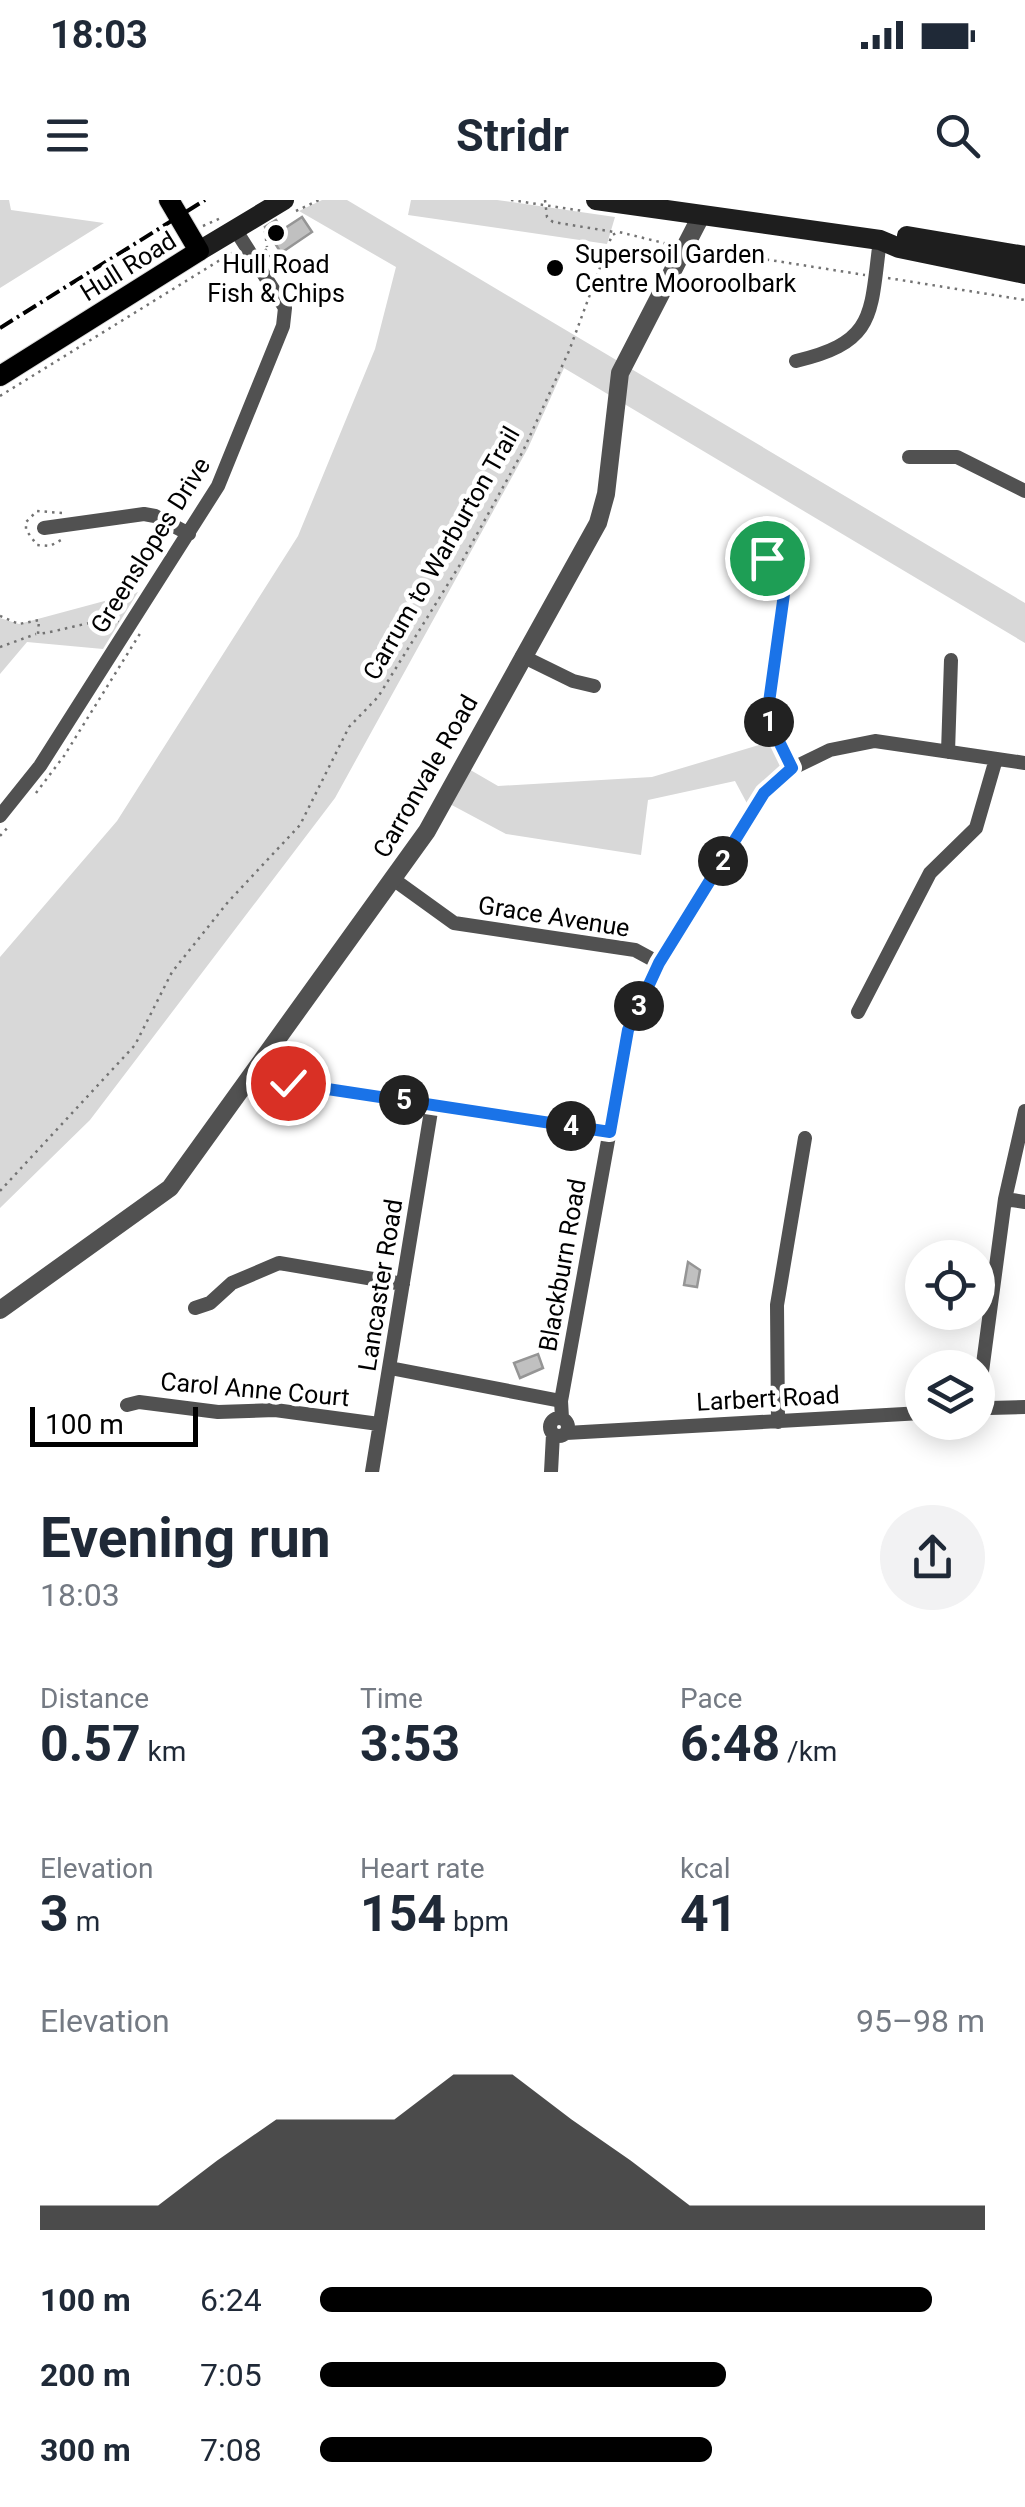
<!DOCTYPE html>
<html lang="en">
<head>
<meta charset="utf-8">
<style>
	:root { --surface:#fff; --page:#f2f2f3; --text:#1f2937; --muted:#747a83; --accent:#000 }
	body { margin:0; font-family:Roboto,sans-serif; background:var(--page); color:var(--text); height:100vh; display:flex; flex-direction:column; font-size:38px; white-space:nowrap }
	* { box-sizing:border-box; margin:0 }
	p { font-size:32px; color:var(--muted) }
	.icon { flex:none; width:55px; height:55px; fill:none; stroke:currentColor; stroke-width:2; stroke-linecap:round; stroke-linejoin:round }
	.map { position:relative; height:1272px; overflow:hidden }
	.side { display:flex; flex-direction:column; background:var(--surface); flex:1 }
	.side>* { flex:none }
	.tools { position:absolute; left:905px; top:1040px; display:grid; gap:20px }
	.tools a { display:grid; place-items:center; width:90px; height:90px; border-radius:50%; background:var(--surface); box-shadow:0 5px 25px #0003; font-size:50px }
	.scale { position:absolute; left:30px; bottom:25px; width:168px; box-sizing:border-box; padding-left:10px; border:5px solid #000; border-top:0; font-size:28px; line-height:35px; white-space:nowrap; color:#000; -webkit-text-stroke:8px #fff; paint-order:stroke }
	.pin { position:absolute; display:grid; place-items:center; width:85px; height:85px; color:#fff; margin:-42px; border:5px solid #fff; border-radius:50%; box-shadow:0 2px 10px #0007 }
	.km { position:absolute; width:50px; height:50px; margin:-25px; border-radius:50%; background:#222; color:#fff; font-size:28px; line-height:50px; text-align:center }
	.round { display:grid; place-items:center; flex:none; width:105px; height:105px; border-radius:52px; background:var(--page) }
	.head { display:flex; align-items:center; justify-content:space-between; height:170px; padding:0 40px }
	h1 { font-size:55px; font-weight:700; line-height:75px }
	.figures { display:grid; grid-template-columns:repeat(3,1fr); gap:15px; height:170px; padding:10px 40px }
	.figures div { display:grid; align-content:center }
	.figures b { font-size:50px; font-weight:700 }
	.figures small { font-size:28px; font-weight:400 }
	.figures p { font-size:28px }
	.chart { height:280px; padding:20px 40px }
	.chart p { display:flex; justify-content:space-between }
	.chart svg { width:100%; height:180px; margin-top:10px; fill:var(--accent); opacity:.7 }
	ul { padding:0 40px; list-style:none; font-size:32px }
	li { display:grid; grid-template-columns:160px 120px 1fr; align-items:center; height:75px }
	li i { height:25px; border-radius:12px; background:var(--accent) }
	.status { display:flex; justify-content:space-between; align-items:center; height:70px; padding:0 50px; background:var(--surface); direction:ltr }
	.status svg { height:28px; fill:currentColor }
	header { display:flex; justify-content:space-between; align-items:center; height:130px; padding:0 40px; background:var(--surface); font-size:45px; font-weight:700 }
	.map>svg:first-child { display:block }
</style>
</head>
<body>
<div class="status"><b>18:03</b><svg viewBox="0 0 49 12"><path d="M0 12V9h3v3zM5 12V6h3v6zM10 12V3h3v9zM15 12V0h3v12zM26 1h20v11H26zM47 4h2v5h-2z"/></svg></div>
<header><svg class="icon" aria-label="menu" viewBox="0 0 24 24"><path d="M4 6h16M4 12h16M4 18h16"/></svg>Stridr<svg class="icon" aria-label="search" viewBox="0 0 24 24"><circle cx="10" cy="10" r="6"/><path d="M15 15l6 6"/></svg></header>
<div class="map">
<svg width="1025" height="1272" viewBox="0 0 1025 1272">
	<rect width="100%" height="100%" fill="#fff"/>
	<path fill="#d8d8d8" d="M0,0H9L11,10L104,23L0,88Z
		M322,0H347L1025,403V443L564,168L528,248L335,598L90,920L0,1008V757L117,621L298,336L375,149L396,67L299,11Z
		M411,0H497L615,17L607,44L408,15Z
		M138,392L103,449L27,442L0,474V418L19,424Z
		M776,540L790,568L750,609L735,581L648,600L641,655L506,634L448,603L467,568L498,586L652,577Z"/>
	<path fill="#c0c0c0" stroke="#959595" stroke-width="2.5" d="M302,17L312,32L281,53L265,27L276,20L282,30Z
		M688,1062L700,1070L697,1087L684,1085Z
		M538,1154L543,1168L520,1178L514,1163Z"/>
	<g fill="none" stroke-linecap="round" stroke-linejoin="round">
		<defs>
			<path id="primary" d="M0,176L199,51L169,0"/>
		</defs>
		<use href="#primary" stroke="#dbdbdb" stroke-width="22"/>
		<path stroke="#737373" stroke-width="2.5" stroke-dasharray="2.5 5" stroke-linecap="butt" d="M511,0L583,11
			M545,0L547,17L553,22L614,32
			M296,11L319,0
			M203,26L223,17
			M265,31L267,47
			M265,49L279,67L277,72
			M700,49L865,75
			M888,78L1025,100
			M0,196L233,52
			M62,313L37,311L26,322V330L37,345L50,346L63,339
			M0,416L19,424L39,420L38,434C63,431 96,418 119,421
			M0,447L36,434
			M36,593L64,556L141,432
			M0,636L9,626
			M0,991L135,845L172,772L228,702L300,625L349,527L378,497L461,363L523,251L569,151L612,35L619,32L668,44"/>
		<path stroke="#515151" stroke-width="14" d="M796,161C877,142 870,114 880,40
			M909,257H957L1025,291
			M44,328L144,314L155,316L189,334
			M767,358L784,394L767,517L793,568
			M522,456L573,481L594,486
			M948,552L951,460
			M0,616L40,566L218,286L283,126L285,108L235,29
			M393,679L454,723L635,750L659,763
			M858,812L930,673L976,628L996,559
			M258,864L288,883L609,932
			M1005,999L1025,1002
			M195,1108L210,1103L232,1083L279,1063L403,1084
			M390,1168L561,1201
			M979,1194L1005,999L1025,911
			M127,1205L139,1202L218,1212L275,1210L379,1224
			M989,1208L1025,1207
			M550 1227a9 9 0 1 1 18 0a9 9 0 1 1-18 0Z
			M562,1218L561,1201L628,830L659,763L765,593L793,568L830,550L875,541L1025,563
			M778,1222L777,1105L805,938
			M566,1233L922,1213
			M372,1272L432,905
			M551,1272L553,1234"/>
		<path stroke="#515151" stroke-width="18" d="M0,1110L170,988L427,631L598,323L606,294L620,173L701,16"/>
		<path stroke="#1e1e1e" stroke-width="20" d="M596,0L880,40L899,48L1025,74
			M907,36L1025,56
			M199,51L284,0"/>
		<use href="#primary" stroke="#000" stroke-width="20"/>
		<path stroke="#000" stroke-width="4" stroke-dasharray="15 5 2.5 5" stroke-linecap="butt" d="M0,128L205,0"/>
	</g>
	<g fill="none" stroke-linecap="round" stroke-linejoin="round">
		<defs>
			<path id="route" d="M288,883L610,932L628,830L659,763L764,593L792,568L767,517L784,394L767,358"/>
		</defs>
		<use href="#route" stroke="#fff" stroke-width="20"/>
		<use href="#route" stroke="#1a73e8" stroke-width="12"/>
	</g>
	<g fill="#000" stroke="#fff" stroke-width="4">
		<circle cx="276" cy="33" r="10"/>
		<circle cx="555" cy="68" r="10"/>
	</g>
	<g text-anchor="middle" stroke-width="9" stroke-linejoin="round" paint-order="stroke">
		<g font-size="25" fill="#000" stroke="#fff" text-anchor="start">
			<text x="575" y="63">Supersoil Garden<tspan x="575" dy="29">Centre Mooroolbark</tspan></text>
			<text x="276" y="73" text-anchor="middle">Hull Road<tspan x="276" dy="29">Fish &amp; Chips</tspan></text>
		</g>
		<g font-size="25" fill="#000" stroke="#fff">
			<text transform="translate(128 66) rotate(-32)" y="9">Hull Road</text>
			<text transform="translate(150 345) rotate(-58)" y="9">Greenslopes Drive</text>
			<text transform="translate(441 353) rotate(-60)" y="9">Carrum to Warburton Trail</text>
			<text transform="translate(425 576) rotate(-60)" y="9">Carronvale Road</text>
			<text transform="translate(554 716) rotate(9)" y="9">Grace Avenue</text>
			<text transform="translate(562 1065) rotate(-80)" y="9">Blackburn Road</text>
			<text transform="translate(380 1085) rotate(-81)" y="9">Lancaster Road</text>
			<text transform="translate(255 1189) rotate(5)" y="9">Carol Anne Court</text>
			<text transform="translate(768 1198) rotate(-3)" y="9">Larbert Road</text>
		</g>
	</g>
</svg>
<div class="tools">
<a><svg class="icon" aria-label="locate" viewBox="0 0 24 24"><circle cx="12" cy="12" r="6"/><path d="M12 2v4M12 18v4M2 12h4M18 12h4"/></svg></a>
<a><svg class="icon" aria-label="layers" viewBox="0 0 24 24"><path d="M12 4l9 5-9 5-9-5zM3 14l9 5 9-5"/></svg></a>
</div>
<div class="scale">100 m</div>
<div class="pin" style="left:767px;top:358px;background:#1e9e55"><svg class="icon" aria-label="arrive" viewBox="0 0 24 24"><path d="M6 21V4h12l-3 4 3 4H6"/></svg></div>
<div class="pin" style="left:288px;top:883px;background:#d93025"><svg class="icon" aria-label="check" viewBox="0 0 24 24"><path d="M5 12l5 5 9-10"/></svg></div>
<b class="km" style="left:769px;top:522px">1</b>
<b class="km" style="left:723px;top:661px">2</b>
<b class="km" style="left:639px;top:806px">3</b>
<b class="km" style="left:571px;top:926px">4</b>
<b class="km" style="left:404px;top:900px">5</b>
</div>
<section class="side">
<div class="head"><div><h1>Evening run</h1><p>18:03</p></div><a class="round"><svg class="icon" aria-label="share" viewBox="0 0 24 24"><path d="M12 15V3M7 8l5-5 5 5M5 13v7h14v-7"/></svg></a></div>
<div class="figures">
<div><p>Distance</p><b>0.57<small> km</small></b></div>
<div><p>Time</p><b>3:53</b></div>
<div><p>Pace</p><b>6:48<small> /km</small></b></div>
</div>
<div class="figures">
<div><p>Elevation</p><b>3<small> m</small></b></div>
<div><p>Heart rate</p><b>154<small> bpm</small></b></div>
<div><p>kcal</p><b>41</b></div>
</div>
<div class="chart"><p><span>Elevation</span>95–98 m</p>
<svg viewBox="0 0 160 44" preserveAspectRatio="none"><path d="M0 44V38L10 38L20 38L30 27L40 17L50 17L60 17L70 6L80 6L90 17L100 27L110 38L120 38L130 38L140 38L150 38L160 38V44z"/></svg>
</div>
<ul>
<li><b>100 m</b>6:24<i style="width:92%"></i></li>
<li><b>200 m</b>7:05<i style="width:61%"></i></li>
<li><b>300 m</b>7:08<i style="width:59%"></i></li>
</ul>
</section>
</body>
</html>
